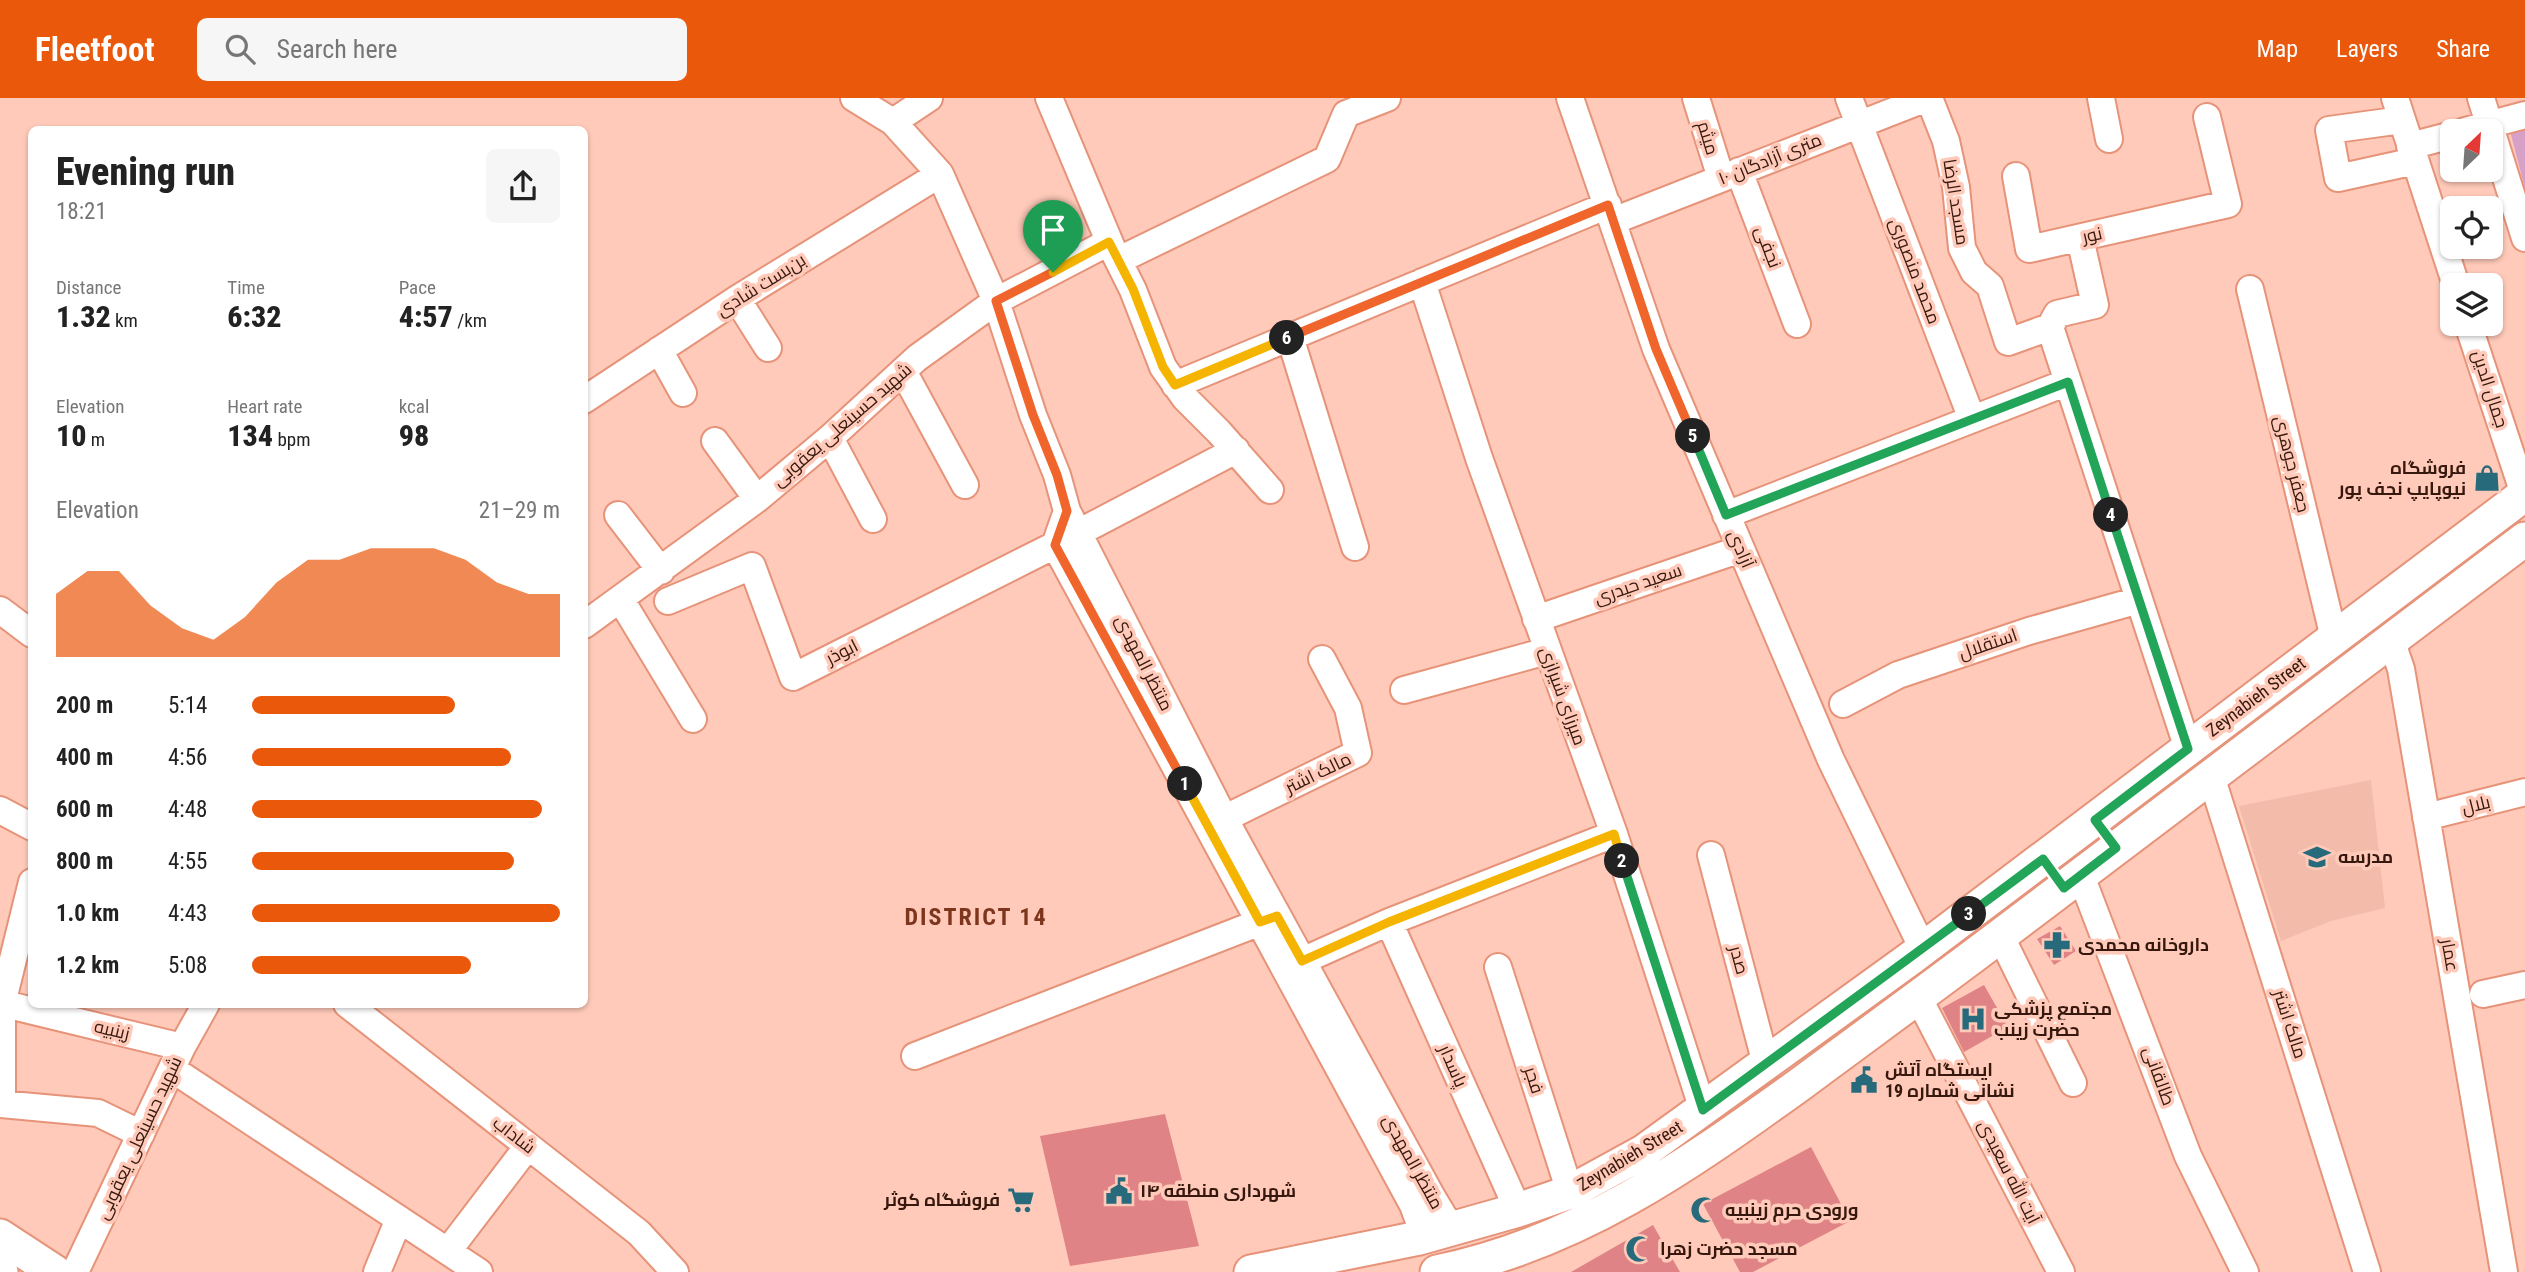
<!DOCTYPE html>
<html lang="en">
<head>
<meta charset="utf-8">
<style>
	:root { --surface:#fff; --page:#f6f6f6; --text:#222; --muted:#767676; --accent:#ea580c }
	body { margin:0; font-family:"Roboto Condensed",Cairo,sans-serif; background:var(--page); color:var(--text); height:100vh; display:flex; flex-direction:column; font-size:26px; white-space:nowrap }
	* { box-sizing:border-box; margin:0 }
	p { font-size:23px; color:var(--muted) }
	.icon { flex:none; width:38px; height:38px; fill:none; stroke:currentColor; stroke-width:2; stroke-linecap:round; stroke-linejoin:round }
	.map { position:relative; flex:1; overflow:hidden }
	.sheet { position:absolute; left:28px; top:28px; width:560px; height:882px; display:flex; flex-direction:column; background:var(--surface); border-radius:10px; box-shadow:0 2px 5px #0004 }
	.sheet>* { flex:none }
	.needle { width:46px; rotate:25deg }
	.buttons { position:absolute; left:2440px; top:21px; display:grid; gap:14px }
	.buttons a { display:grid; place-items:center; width:63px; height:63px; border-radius:10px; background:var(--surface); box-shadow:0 2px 5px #0004; font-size:35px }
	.pin { position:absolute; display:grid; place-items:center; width:60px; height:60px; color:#fff; margin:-72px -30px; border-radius:50% 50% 50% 0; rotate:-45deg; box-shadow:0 0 7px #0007 }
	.pin .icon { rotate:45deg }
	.km { position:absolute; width:35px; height:35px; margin:-18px; border-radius:50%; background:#222; color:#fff; font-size:19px; line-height:35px; text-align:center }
	.round { display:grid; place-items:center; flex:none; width:74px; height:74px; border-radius:10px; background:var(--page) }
	.summary { display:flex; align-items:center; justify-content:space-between; height:119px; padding:0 28px }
	h1 { font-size:38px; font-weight:800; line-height:52px }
	.metrics { display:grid; grid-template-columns:repeat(3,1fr); gap:10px; height:119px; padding:7px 28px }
	.metrics div { display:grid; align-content:center }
	.metrics b { font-size:30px; font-weight:800 }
	.metrics small { font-size:19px; font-weight:400 }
	.metrics p { font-size:19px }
	.chart { height:196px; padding:14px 28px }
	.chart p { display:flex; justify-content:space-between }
	.chart svg { width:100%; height:126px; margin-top:7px; fill:var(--accent); opacity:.7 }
	ul { padding:0 28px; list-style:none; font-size:23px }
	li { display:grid; grid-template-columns:112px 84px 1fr; align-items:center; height:52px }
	li i { height:18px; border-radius:9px; background:var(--accent) }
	header { display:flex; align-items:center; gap:42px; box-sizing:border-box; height:98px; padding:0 35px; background:var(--accent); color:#fff }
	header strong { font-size:33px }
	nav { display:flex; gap:38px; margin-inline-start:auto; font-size:24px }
	.search { width:490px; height:63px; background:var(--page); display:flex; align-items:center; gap:18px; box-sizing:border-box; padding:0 24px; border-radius:10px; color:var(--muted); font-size:26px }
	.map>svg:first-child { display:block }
</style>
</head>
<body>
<header>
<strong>Fleetfoot</strong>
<div class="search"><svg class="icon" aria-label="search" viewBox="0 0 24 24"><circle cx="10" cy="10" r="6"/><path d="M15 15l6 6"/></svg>Search here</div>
<nav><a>Map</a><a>Layers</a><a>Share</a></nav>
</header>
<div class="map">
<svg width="2525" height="1174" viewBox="0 0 2525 1174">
	<rect width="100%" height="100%" fill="#ffcab9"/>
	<path fill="#f3bbaa" d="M2371,682L2385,810L2331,823L2281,843L2239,708Z"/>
	<path fill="#d7a0c6" d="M2525,24V91L2509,29Z"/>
	<path fill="#e08386" d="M2060,828L2076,853L2054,867L2037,841Z
		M1984,887L2008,929L1964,954L1942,910Z
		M1165,1016L1199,1148L1070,1168L1040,1038Z
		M1811,1049L1850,1123L1753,1174H1740L1703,1106Z
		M1653,1127L1680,1174H1571Z"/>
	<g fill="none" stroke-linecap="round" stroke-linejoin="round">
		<defs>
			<path id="minor" d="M854,0L893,24L940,76L996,203L1033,317L1057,377L1067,413L1224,720L1432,1099L1444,1119L1455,1131
				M1049,0L1112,150L1133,192L1163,269L1185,300L1219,334L1270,392
				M1570,0L1656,251L1831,662L1923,851
				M1696,0L1721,80
				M1849,0L1972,321
				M1929,0L1946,43L1956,89L1962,150L1974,174L1990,188L2008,244L2050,229L2057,216L2095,207L2080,140
				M2101,0L2109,41
				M2395,0L2456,187
				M2481,0L2525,140
				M2402,22L2329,32L2338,80L2415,63
				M893,24L929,0
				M2465,33L2525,17
				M2410,48L2452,37
				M1739,73L1797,226
				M2016,78L2029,151L2228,106L2207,19
				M1613,123L1927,0
				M1119,162L1327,61L1346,16L1387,0
				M1422,184L1479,360L1614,736L1703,1012
				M2250,191L2334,540
				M737,201L768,250
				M2468,226L2524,396
				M2050,229L2188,651
				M1290,239L1355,449
				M659,252L683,295
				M903,273L965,387
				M1175,287L1608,107
				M584,302L737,201L940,76
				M830,340L873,421
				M715,343L757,401
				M1067,413L1055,447L1413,1107L1420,1126L1419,1140
				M618,417L661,473
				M1726,417L2068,284
				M621,502L693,621
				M668,503L752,468L793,579L1055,447L1236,352
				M0,512L32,536
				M1536,521L1741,451
				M584,527L757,401L830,340L917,260L996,203L1109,144
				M2391,542L2401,571L2504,1174
				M1404,592L1547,553
				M1843,606L1898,577L2029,533L2139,502
				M2211,678L2367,1174
				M0,712L32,729
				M2426,719L2525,694
				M1209,728L1358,655L1348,610L1322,561
				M1711,757L1766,966
				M2081,778L2188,1058L2245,1174
				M1389,824L1518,1112
				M2000,837L2073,985
				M1302,863L1389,824L1614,736
				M1498,869L1570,1094
				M2483,896L2525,887
				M1918,899L2061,1174
				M0,905L182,949
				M347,906L639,1135L675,1174
				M915,958L1276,818
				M172,971L479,1174
				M0,1006L98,1015L141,1036
				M2,1006V906L32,784
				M448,1153L528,1048
				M75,1174L182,949L206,906
				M377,1174L399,1121"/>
			<path id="major" d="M0,1138L55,1174
				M0,1174H1
				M1251,1174L1419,1140L1518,1112L1570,1094L1643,1054L1911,860L2525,396
				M1437,1174C1578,1145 1685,1069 1799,987C1865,938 1931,890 1996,841C2172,708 2349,574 2525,441"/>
		</defs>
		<use href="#minor" stroke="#e69379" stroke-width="30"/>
		<use href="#major" stroke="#e69379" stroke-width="37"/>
		<use href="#minor" stroke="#fff" stroke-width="26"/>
		<use href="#major" stroke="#fff" stroke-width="33"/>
	</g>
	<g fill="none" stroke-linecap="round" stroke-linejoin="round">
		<defs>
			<path id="split-1" d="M1053,174L996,203L1033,317L1057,377L1067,413L1055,447L1185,686"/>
			<path id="split-2" d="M1185,686L1260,824L1277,818L1302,863L1389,824L1614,736L1622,763"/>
			<path id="split-3" d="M1622,763L1703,1012L1969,816"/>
			<path id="split-4" d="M1969,816L2043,761L2064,790L2116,750L2095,722L2188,651L2111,417"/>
			<path id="split-5" d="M1693,338L1726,417L2068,284L2111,417"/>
			<path id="split-6" d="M1287,240L1608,107L1656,251L1693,338"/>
			<path id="split-7" d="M1053,174L1109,144L1133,191L1163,269L1175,287L1287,240"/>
		</defs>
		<use href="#split-1" stroke="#fff" stroke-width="14"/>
		<use href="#split-2" stroke="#fff" stroke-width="14"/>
		<use href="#split-3" stroke="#fff" stroke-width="14"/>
		<use href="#split-4" stroke="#fff" stroke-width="14"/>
		<use href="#split-5" stroke="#fff" stroke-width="14"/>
		<use href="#split-6" stroke="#fff" stroke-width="14"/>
		<use href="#split-7" stroke="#fff" stroke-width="14"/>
		<use href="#split-1" stroke="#f0652b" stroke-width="9"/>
		<use href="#split-2" stroke="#f5b400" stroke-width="9"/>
		<use href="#split-3" stroke="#22a559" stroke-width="9"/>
		<use href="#split-4" stroke="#22a559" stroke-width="9"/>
		<use href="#split-5" stroke="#22a559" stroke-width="9"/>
		<use href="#split-6" stroke="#f0652b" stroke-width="9"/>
		<use href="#split-7" stroke="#f5b400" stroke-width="9"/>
	</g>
	<defs>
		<symbol id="shop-bare" viewBox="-9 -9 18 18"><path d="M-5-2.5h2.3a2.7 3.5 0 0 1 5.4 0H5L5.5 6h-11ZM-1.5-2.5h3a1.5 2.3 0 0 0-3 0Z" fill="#276a7c" stroke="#ffcab9" stroke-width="2.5" paint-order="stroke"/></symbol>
		<symbol id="school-bare" viewBox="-9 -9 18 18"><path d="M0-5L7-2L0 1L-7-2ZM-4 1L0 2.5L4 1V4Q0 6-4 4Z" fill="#276a7c" stroke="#ffcab9" stroke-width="2.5" paint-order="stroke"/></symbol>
		<symbol id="pharmacy-bare" viewBox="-9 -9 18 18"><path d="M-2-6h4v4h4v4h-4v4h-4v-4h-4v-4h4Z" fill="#276a7c" stroke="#ffcab9" stroke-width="2.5" paint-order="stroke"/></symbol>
		<symbol id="hospital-bare" viewBox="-9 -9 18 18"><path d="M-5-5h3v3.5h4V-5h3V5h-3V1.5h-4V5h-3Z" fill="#276a7c" stroke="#ffcab9" stroke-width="2.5" paint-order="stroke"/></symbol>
		<symbol id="civic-bare" viewBox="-9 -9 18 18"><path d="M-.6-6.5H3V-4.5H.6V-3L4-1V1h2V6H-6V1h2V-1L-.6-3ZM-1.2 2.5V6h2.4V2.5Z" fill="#276a7c" stroke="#ffcab9" stroke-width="2.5" paint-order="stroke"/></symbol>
		<symbol id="supermarket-bare" viewBox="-9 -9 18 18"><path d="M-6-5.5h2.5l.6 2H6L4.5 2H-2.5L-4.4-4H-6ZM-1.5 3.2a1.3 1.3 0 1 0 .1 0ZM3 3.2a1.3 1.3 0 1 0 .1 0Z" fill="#276a7c" stroke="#ffcab9" stroke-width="2.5" paint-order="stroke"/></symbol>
		<symbol id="mosque-bare" viewBox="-9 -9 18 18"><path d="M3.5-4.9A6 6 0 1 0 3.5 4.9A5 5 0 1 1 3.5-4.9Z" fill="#276a7c" stroke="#ffcab9" stroke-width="2.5" paint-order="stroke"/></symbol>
	</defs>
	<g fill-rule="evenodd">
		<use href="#shop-bare" x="2468" y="361" width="38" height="38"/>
		<use href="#school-bare" x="2298" y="740" width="38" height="38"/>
		<use href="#pharmacy-bare" x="2038" y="828" width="38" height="38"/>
		<use href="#hospital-bare" x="1954" y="902" width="38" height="38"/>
		<use href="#civic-bare" x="1845" y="963" width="38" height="38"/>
		<use href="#civic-bare" x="1100" y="1074" width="38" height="38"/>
		<use href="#supermarket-bare" x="1002" y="1083" width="38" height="38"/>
		<use href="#mosque-bare" x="1685" y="1093" width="38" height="38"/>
		<use href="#mosque-bare" x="1620" y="1132" width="38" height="38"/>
	</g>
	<g text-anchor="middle" stroke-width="7" stroke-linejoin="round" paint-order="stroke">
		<g font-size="18" fill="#37180e" stroke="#ffcab9">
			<text transform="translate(1708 40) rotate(73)" y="6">میثم</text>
			<text transform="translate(1770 61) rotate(-22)" y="6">۱۰ متری آزادگان</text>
			<text transform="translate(1956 104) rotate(81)" y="6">مسجد الرضا</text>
			<text transform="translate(2092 137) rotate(-13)" y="6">نور</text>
			<text transform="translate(1768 149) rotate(69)" y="6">نجفی</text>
			<text transform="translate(1915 173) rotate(69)" y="6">محمد منصوری</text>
			<text transform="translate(761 187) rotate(-32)" y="6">بن‌بست شادی</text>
			<text transform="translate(2490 291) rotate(72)" y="6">جمال الدین</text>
			<text transform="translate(842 327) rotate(-41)" y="6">شهید حسینعلی یعقوبی</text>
			<text transform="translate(2292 366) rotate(76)" y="6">جعفر جوهری</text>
			<text transform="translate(1741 451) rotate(67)" y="6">آزادی</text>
			<text transform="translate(1638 486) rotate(-19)" y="6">سعید حیدری</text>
			<text transform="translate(1988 546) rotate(-19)" y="6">استقلال</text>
			<text transform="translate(842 554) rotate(-27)" y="6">ابوذر</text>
			<text transform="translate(1144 565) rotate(63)" y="6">منتظر المهدی</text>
			<text transform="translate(1563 598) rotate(70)" y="6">میرزای شیرازی</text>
			<text transform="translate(2256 599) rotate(-37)" y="6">Zeynabieh Street</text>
			<text transform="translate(1318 675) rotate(-26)" y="6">مالک اشتر</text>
			<text transform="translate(2476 707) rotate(-14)" y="6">بلال</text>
			<text transform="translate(2450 857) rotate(80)" y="6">عمار</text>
			<text transform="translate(1739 862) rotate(75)" y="6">صدر</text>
			<text transform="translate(2290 926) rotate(72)" y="6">مالک اشتر</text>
			<text transform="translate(112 932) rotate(13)" y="6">زینبیه</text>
			<text transform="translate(1453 968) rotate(66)" y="6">پاسدار</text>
			<text transform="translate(2159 978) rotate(70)" y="6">طالقانی</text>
			<text transform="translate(1534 982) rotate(72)" y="6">فجر</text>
			<text transform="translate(514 1037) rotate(38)" y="6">شاداب</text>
			<text transform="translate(139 1040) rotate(-65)" y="6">شهید حسینعلی یعقوبی</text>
			<text transform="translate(1630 1058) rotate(-31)" y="6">Zeynabieh Street</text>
			<text transform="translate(1413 1064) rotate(61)" y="6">منتظر المهدی</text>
			<text transform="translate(2009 1074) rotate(63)" y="6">آیت الله سعیدی</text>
		</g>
		<g font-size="18" font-weight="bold" fill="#37180e" stroke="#ffcab9" text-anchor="start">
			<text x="2466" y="376" text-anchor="end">فروشگاه<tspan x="2466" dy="21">نیوپایپ نجف پور</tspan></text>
			<text x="2338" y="765">مدرسه</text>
			<text x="2078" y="853">داروخانه محمدی</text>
			<text x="1994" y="917">مجتمع پزشکی<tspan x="1994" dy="21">حضرت زینب</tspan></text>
			<text x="1885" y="978">ایستگاه آتش<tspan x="1885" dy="21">نشانی شماره 19</tspan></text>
			<text x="1140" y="1099">شهرداری منطقه ۱۴</text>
			<text x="1000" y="1108" text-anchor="end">فروشگاه کوثر</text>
			<text x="1725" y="1118">ورودی حرم زینبیه</text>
			<text x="1660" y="1157">مسجد حضرت زهرا</text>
		</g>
		<g font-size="24" font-weight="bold" letter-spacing="2" fill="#7e351d" stroke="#ffcab9">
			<text x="976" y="827">DISTRICT 14</text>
		</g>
	</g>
</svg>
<div class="buttons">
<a><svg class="needle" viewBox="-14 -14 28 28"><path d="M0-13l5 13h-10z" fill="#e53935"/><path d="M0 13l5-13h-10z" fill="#767676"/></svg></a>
<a><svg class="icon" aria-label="locate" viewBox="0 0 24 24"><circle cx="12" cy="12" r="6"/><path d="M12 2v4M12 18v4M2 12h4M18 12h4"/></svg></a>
<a><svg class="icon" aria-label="layers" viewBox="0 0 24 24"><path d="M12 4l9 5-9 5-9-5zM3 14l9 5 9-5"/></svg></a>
</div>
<div class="pin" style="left:1053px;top:174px;background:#1e9e55"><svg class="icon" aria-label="arrive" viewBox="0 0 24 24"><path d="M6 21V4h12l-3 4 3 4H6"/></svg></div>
<b class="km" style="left:1185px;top:686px">1</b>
<b class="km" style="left:1622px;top:763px">2</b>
<b class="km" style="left:1969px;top:816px">3</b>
<b class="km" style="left:2111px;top:417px">4</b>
<b class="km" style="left:1693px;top:338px">5</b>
<b class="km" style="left:1287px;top:240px">6</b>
<section class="sheet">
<div class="summary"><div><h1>Evening run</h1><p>18:21</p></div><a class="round"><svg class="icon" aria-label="share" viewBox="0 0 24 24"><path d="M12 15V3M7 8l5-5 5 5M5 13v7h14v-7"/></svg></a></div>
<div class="metrics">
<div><p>Distance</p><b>1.32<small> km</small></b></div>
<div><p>Time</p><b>6:32</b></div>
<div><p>Pace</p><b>4:57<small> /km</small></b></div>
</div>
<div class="metrics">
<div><p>Elevation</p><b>10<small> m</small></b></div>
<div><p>Heart rate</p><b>134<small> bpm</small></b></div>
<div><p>kcal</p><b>98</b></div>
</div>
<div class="chart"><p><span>Elevation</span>21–29 m</p>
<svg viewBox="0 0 160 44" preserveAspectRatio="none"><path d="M0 44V22L10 14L20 14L30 26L40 34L50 38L60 30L70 18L80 10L90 10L100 6L110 6L120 6L130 10L140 18L150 22L160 22V44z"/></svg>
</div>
<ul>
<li><b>200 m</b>5:14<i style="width:66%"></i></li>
<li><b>400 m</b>4:56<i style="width:84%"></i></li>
<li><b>600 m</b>4:48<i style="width:94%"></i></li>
<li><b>800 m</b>4:55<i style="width:85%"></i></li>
<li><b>1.0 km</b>4:43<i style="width:100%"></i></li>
<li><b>1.2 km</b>5:08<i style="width:71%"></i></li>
</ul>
</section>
</div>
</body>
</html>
